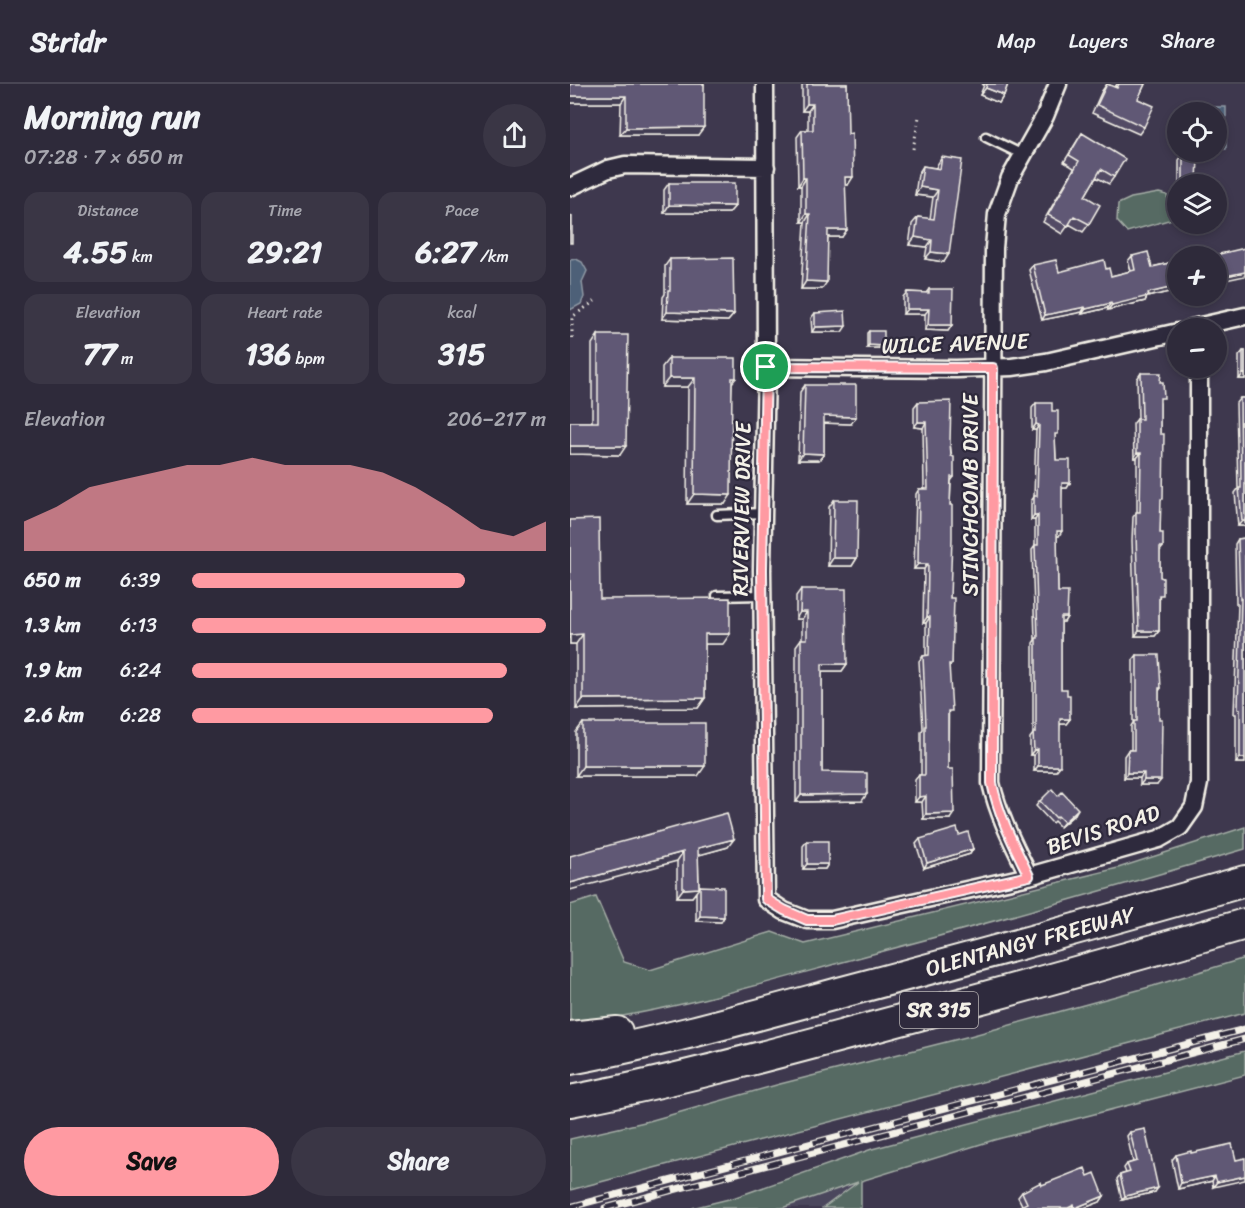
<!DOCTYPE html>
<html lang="en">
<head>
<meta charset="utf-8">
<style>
	:root { --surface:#2e2a3a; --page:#3a3645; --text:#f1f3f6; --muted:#a7a7af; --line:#494654; --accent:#ff9aa2 }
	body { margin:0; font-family:Sriracha,sans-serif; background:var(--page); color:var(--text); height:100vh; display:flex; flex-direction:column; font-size:22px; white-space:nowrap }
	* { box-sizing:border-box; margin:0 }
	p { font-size:20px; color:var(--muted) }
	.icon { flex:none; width:33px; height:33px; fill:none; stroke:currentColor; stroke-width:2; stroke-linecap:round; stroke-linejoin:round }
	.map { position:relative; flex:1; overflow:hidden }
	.panel { display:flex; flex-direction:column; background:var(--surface); width:570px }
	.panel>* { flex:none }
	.tools { position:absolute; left:597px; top:18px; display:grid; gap:12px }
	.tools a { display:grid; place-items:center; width:60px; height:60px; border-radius:50%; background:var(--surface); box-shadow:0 3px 9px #0003,0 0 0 2px var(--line); font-size:30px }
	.pin { position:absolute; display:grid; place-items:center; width:51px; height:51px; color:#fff; margin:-26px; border:3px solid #fff; border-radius:50%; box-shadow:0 2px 6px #0007 }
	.round { display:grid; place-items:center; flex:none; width:63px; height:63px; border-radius:32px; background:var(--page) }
	.summary { display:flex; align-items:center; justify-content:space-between; height:102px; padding:0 24px }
	h1 { font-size:33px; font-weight:800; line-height:45px }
	.stats { display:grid; grid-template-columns:repeat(3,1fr); gap:9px; height:102px; padding:6px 24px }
	.stats div { display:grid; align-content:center; border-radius:15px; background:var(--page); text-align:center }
	.stats b { font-size:30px; font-weight:800 }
	.stats small { font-size:16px; font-weight:400 }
	.stats p { font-size:16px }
	.chart { height:168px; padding:12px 24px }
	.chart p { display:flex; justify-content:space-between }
	.chart svg { width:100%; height:108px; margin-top:6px; fill:var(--accent); opacity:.7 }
	.action { display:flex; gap:12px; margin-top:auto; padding:12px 24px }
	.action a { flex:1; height:69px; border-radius:36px; background:var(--accent); color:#111; font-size:24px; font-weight:800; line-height:69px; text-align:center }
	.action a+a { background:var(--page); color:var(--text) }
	ul { padding:0 24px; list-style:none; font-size:20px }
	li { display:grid; grid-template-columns:96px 72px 1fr; align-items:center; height:45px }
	li i { height:15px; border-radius:8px; background:var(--accent) }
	header { display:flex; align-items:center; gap:36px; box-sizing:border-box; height:84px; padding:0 30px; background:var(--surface); border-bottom:2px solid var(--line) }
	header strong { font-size:28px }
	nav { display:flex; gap:33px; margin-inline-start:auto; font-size:21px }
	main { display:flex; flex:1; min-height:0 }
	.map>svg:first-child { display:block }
</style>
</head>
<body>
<header>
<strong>Stridr</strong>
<nav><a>Map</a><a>Layers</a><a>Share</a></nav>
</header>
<main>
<section class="panel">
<div class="summary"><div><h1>Morning run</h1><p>07:28 · 7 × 650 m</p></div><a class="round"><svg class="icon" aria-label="share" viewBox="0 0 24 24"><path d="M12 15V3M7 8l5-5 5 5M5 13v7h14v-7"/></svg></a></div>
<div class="stats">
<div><p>Distance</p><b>4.55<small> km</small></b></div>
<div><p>Time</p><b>29:21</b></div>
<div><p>Pace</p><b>6:27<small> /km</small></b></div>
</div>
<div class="stats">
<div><p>Elevation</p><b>77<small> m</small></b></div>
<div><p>Heart rate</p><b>136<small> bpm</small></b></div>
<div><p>kcal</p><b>315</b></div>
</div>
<div class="chart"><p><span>Elevation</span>206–217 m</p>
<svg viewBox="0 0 160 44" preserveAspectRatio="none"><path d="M0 44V32L10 26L20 18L30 15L40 12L50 9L60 9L70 6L80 9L90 9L100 9L110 12L120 18L130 26L140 35L150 38L160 32V44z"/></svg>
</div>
<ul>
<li><b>650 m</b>6:39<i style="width:77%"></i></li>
<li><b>1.3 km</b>6:13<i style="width:100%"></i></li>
<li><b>1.9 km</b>6:24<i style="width:89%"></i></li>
<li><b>2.6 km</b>6:28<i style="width:85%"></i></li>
</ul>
<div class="action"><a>Save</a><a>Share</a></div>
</section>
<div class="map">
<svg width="675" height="1124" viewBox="0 0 675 1124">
	<rect width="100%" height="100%" fill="#3e384e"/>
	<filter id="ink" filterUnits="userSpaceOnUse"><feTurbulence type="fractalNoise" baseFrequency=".0167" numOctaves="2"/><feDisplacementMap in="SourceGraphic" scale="12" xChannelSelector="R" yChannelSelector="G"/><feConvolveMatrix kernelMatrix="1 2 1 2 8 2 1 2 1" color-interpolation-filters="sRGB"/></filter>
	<g filter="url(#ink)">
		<path fill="#4b465d" d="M291,1097V1124H212Z"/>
		<path fill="#566a64" stroke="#a5aea6" stroke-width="1.5" d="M589,109L597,111L602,135L557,148L547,137L548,120L561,114Z
			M675,743V765C540,805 405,843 269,879C181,903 92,929 0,940V821L26,813L54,878L80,886L202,848L235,860L548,784Z
			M675,874V929L0,1106V1055L79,1037L210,1000L400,952L583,902Z
			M675,967V991L424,1056L291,1097V1124H253L288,1098L212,1124H122L163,1114L302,1065Z"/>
		<path fill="#4e6078" stroke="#909aa5" stroke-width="1.5" d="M634,23H656V65H647L646,28H634Z
			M6,175L12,178L17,187L12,198L14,213L11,220L0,226V176Z"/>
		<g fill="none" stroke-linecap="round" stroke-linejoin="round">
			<defs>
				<path id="service" d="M416,53L453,71
					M147,431L193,429
					M147,512L193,511"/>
				<path id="minor" d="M195,0L196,283L192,486L196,815L214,827L237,836H262L459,792L589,755L610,743L624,723L629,699V284
					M0,103L38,85L55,81L196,83
					M622,244L675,232
					M196,283L386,285L442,283L476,278L608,248
					M459,792C444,761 429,733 421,699L424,164L427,130L440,94L475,32L488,0"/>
				<path id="motorway" d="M0,953L47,948
					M0,975C91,958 180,933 269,909C404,873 540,836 675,797
					M0,1017C95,999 188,974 282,949C413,914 544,878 675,840"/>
			</defs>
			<use href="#service" stroke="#f4f1e8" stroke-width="13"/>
			<use href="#minor" stroke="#f4f1e8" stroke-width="21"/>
			<use href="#motorway" stroke="#f4f1e8" stroke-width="34"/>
			<path stroke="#f4f1e8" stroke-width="3" stroke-dasharray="1.5 4.5" stroke-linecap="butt" d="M343,65L349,33
				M2,254V233L25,217"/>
			<use href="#service" stroke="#2f2a3d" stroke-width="8"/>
			<use href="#minor" stroke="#2f2a3d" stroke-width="16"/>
			<use href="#motorway" stroke="#2f2a3d" stroke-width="30"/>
			<defs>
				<path id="rail" d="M0,1123L675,945
					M35,1124L675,955"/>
			</defs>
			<use href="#rail" stroke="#f4f1e8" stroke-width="7"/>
			<use href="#rail" stroke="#2f2a3d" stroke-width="4.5" stroke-dasharray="14" stroke-linecap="butt"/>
		</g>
		<path fill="#534c65" stroke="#f4f1e8" stroke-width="1.5" d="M134,0L128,51H50L51,19H0Z
			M232,0H277L278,101H275L272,153H258L252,205H231L235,138H231V102H228L227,53L232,46H238V27H232Z
			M412,0H438L434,11L429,19L410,11L414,1Z
			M537,0L545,3L547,0H575L568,15L574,43L569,50L522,29L532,7Z
			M512,49L544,93L539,100L526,93L515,112L519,140L513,148L499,140L492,150L473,138L504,84L494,78Z
			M613,71L627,100H609V76Z
			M372,73L374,178L355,175L357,163L339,161L342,140L348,133L360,135L363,113L345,111L348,90L353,82L366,84L367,81Z
			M99,99L165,122L159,129H94V106Z
			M562,172L582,183L608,177V206L577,213L575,217L538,226L537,224L512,230V228L472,236L459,186L463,181L489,188L536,185L541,192L561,187L558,177Z
			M100,175L164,230L158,237L92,235L93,213L95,210V182Z
			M359,205L382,241L378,247L355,246V230H333V213L337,208L356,209Z
			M245,229L272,248H242L241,234Z
			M299,247L312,264H297V249Z
			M28,251L50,371L0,370V338H22V260Z
			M673,267H675V295H669V272Z
			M99,274L166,294L162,299L155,420H117L118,303H92V283Z
			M571,289L590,319V449L593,463L590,467L589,547L585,552H565L562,456L563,433L567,428V374H564L563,340L567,335H568L567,295Z
			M235,301L281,340L254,339V370L249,376H228L230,308Z
			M670,314H675V442H668L665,409L668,405L666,319Z
			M348,318L380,358L384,393L381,397L380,421V514L382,580L379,583L378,685L380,735H353L352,718H345V696L349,691H351V648L353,645L349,577L353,572H356V539H353L354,485H344L346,410L349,405H354L353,344L344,343V323Z
			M466,319L482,327L485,354L486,376L500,399L497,404H492L489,452H487L488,508L497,533L494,538H491V605L500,635L496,640H490L486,687H464V671H460V654L463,650V559L465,556L462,466L465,462V436H461V417L464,413L466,346H462V324Z
			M264,416L287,474L282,482H258L259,423Z
			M0,436L30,515L153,560H135V614L128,624L6,625V560H0Z
			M675,454V679H666V630H664L668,520H666L665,460L668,455Z
			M231,505L277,580L272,587H252V688L292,717L226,718V562L231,555H232V535H226V512Z
			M567,571L591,604L589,607L587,701H570V694H554V672L558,666H561V642L563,639V576Z
			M13,639L128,692H6V648Z
			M470,717L505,730L490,743L484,737L482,739L466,722Z
			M350,755L403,765L400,770L354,784L346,760Z
			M237,757L258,780L255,785H233V762Z
			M158,763L128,771L129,804L130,802L154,833L151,838L126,837V808L122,813H107V777L0,772Z
			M560,1048L585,1108L552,1116L547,1095L550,1091L556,1089L554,1084L557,1080L563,1078L557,1052Z
			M621,1069L666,1076L643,1103L642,1097L608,1105L602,1076L606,1071Z
			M518,1092L534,1112L530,1118L514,1124H447L452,1121L448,1113L452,1108L472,1101Z"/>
		<path fill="#433e52" stroke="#f4f1e8" stroke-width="1.5" d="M416,4L434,11L429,19L410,11Z
			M0,12H56L51,19H0Z
			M237,20H243L238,27H232Z
			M134,43L128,51H50L56,44Z
			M275,93H283L278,101H270Z
			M233,94H236L231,102H228Z
			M350,103L368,106L363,113L345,111Z
			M99,121L165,122L159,129H94Z
			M236,130H240L235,138H231Z
			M258,146H277L272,153H253Z
			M345,153L362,156L357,163L339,161Z
			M361,168L379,170L374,178L355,175Z
			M675,188V192L646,198V194Z
			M236,197L257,198L252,205H231Z
			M608,202V206L577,213L575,217L538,226L542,221L578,209Z
			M541,219L537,224L512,230L516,225Z
			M515,223L512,228L472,236L475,231Z
			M337,225H359L355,230H333Z
			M97,228L164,230L158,237L92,235Z
			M358,241H382L378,247L355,246Z
			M276,242L272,248H242L245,243Z
			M299,261L314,262L312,264H297Z
			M673,290H675V295H669Z
			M99,294H125L118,303H92Z
			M254,332L286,333L281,340L250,339Z
			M348,338H356L353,344L344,343Z
			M466,340L469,341L466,346H462Z
			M0,362H56L50,371L0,370Z
			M233,369L254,370L249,376H228Z
			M567,369H571L567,374H564Z
			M492,399H500L497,404H489Z
			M124,410L161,411L155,420H117Z
			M464,431H468L465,436H461Z
			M672,437H675V442H668Z
			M487,447H492L489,452H483Z
			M263,474H287L282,482H258Z
			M348,480H358L354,485H344Z
			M230,528H237L232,535H226Z
			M357,533H360L356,539H353Z
			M491,533H497L494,538H487Z
			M569,547H589L585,552H565Z
			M13,550L6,560H0V551Z
			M135,550H160L153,560H128Z
			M252,580H277L272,587H247Z
			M135,614L128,624L6,625L13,615Z
			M490,635H500L496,640H487Z
			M468,665L464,671H460L464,666Z
			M670,674H675V679H666Z
			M13,682H135L128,692H6Z
			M468,682H490L486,687H464Z
			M557,689H574L570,694H554Z
			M574,696H591L587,701H570Z
			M297,710L292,717L226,718L231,711Z
			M356,712L352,718H345L349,713Z
			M508,725L505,730L490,743L494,738Z
			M384,729L380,735H353L356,730Z
			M164,755L158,763L122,773L128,764Z
			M403,765L400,770L354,784L357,779Z
			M113,768L107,777L0,806V799Z
			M237,780H258L255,785H233Z
			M129,804L122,813H107L113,805Z
			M130,832L154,833L151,838L126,837Z
			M645,1092L642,1097L608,1105L611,1099Z
			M675,1092V1096L643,1103L647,1098Z
			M588,1104L585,1108L552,1116L555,1112Z
			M534,1112L530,1118L514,1124H505Z"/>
		<path fill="#605875" stroke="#f4f1e8" stroke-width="1.5" d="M0,0H134V43L56,44V12H0Z
			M237,0H277L278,50L282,49L283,93H275L277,146H258L257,198L236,197L240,130H236V94H233L232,46H243V20H237Z
			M417,0H438L434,11L416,4Z
			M537,0L547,4L549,0H575L568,15L584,22L574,43L527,21Z
			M512,49L555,75L544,93L531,85L515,112L530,121L519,140L504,132L498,142L478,131L509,77L499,71Z
			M613,71H628L627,100H613Z
			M372,73L392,76L379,170L361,168L362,156L345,153L348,133L364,135L368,106L350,103L353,82L370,85Z
			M99,99H165V122L99,121Z
			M0,132H2V159H0Z
			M675,164V188L646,194V172H641Z
			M578,168L582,183L608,177V202L578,209L579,212L542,221L541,219L516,225L515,223L475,231L463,181L486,176L489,188L534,176L536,185L539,184L541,192L565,186L562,172Z
			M163,174L164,230L97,228L98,206H100V175Z
			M359,205H383L382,241H358L359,225H337V208L359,209Z
			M275,227L276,242L245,243V229Z
			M299,247H314V262L299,261Z
			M28,251H58L56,362H0V338H28Z
			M673,267H675V290H673Z
			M99,274H166V294H162L161,411L124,410L125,294H99Z
			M571,289H591L590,298H593L594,314H590V350H594L593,415H591L590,449H593V463H590V493L593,494V511H589V547H569L566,450V428H570L571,369H567V335H572Z
			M235,301H286V333L254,332V370L233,369Z
			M670,314H675V437H672L669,404H671Z
			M381,317L380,358L381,372L384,373V393H381L380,421H382V454L380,514H384L382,580H379L382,627H378V685H383L384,729L356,730V712L349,713V691H355V642H356L353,572L359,571L360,533H357L358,480H348L349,405H358L356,338H348V318Z
			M466,319H482V327H488V350H485L486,376H500V399H492V447H487L488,508H498L497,533H491V605H497V611H500V635H490V682H468V665L464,666L463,649H466V554H468L465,461H468V431H464V412H467L469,341L466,340Z
			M264,416H288L287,474H263Z
			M29,435L30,515L160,514V550H135V614L13,615V550L0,551V436Z
			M675,454V674H670V625H668L671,514L670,515L668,455Z
			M231,505H276L277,580H252V688L297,689V710L231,711V555H237V528H230Z
			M567,571H589L591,604H589V635H592L591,696H574V689H557L558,666H564V637H567Z
			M13,639H135V682H13Z
			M482,705L488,712L492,708L508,725L494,738L488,732L486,734L470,717Z
			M157,729L164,755L128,764L129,804L113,805V768L0,799V772Z
			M387,744L389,751L398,748L403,765L357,779L350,755Z
			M237,757H258V780H237Z
			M130,802L154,803V833L130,832Z
			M575,1045L588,1104L555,1112L550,1091L560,1088L557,1080L567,1077L560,1048Z
			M662,1060L666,1076L675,1074V1092L647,1098L645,1092L611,1099L606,1071L621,1067V1069Z
			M515,1084L518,1092L525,1089L534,1112L505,1124L504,1121L498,1124H447L457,1119L452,1108L471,1098L472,1101Z"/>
	</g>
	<g fill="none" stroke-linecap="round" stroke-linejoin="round" filter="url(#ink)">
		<defs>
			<path id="route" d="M196,283L423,284L422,699C429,733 444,761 459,792L262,836H237L214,826L196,815L192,486Z"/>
		</defs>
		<use href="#route" stroke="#fff" stroke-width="12"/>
		<use href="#route" stroke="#ff9aa2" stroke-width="8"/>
	</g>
	<g text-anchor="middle" stroke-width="4.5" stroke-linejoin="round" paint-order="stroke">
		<rect fill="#2f2a3d" stroke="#b9b5b5" stroke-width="1.5" x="330" y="908" width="78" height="36" rx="4.5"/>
		<g font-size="21" font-weight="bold" fill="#f4f1e8">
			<text x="369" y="933">SR 315</text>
		</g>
		<g font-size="22" fill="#f4f1e8" stroke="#2f2a3d">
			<text transform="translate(385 259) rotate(-2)" y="8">WILCE AVENUE</text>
			<text transform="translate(400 411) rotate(-90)" y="8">STINCHCOMB DRIVE</text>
			<text transform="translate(171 425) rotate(-89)" y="8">RIVERVIEW DRIVE</text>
			<text transform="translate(533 745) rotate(-18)" y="8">BEVIS ROAD</text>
			<text transform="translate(460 857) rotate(-15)" y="8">OLENTANGY FREEWAY</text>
		</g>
	</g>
</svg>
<div class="tools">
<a><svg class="icon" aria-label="locate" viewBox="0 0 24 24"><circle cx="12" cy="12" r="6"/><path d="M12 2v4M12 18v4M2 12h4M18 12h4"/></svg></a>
<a><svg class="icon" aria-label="layers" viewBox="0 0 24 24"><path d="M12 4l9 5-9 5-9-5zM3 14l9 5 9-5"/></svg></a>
<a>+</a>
<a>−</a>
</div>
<div class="pin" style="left:196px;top:283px;background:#1e9e55"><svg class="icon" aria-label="arrive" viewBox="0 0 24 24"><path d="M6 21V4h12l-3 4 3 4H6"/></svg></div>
</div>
</main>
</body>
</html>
